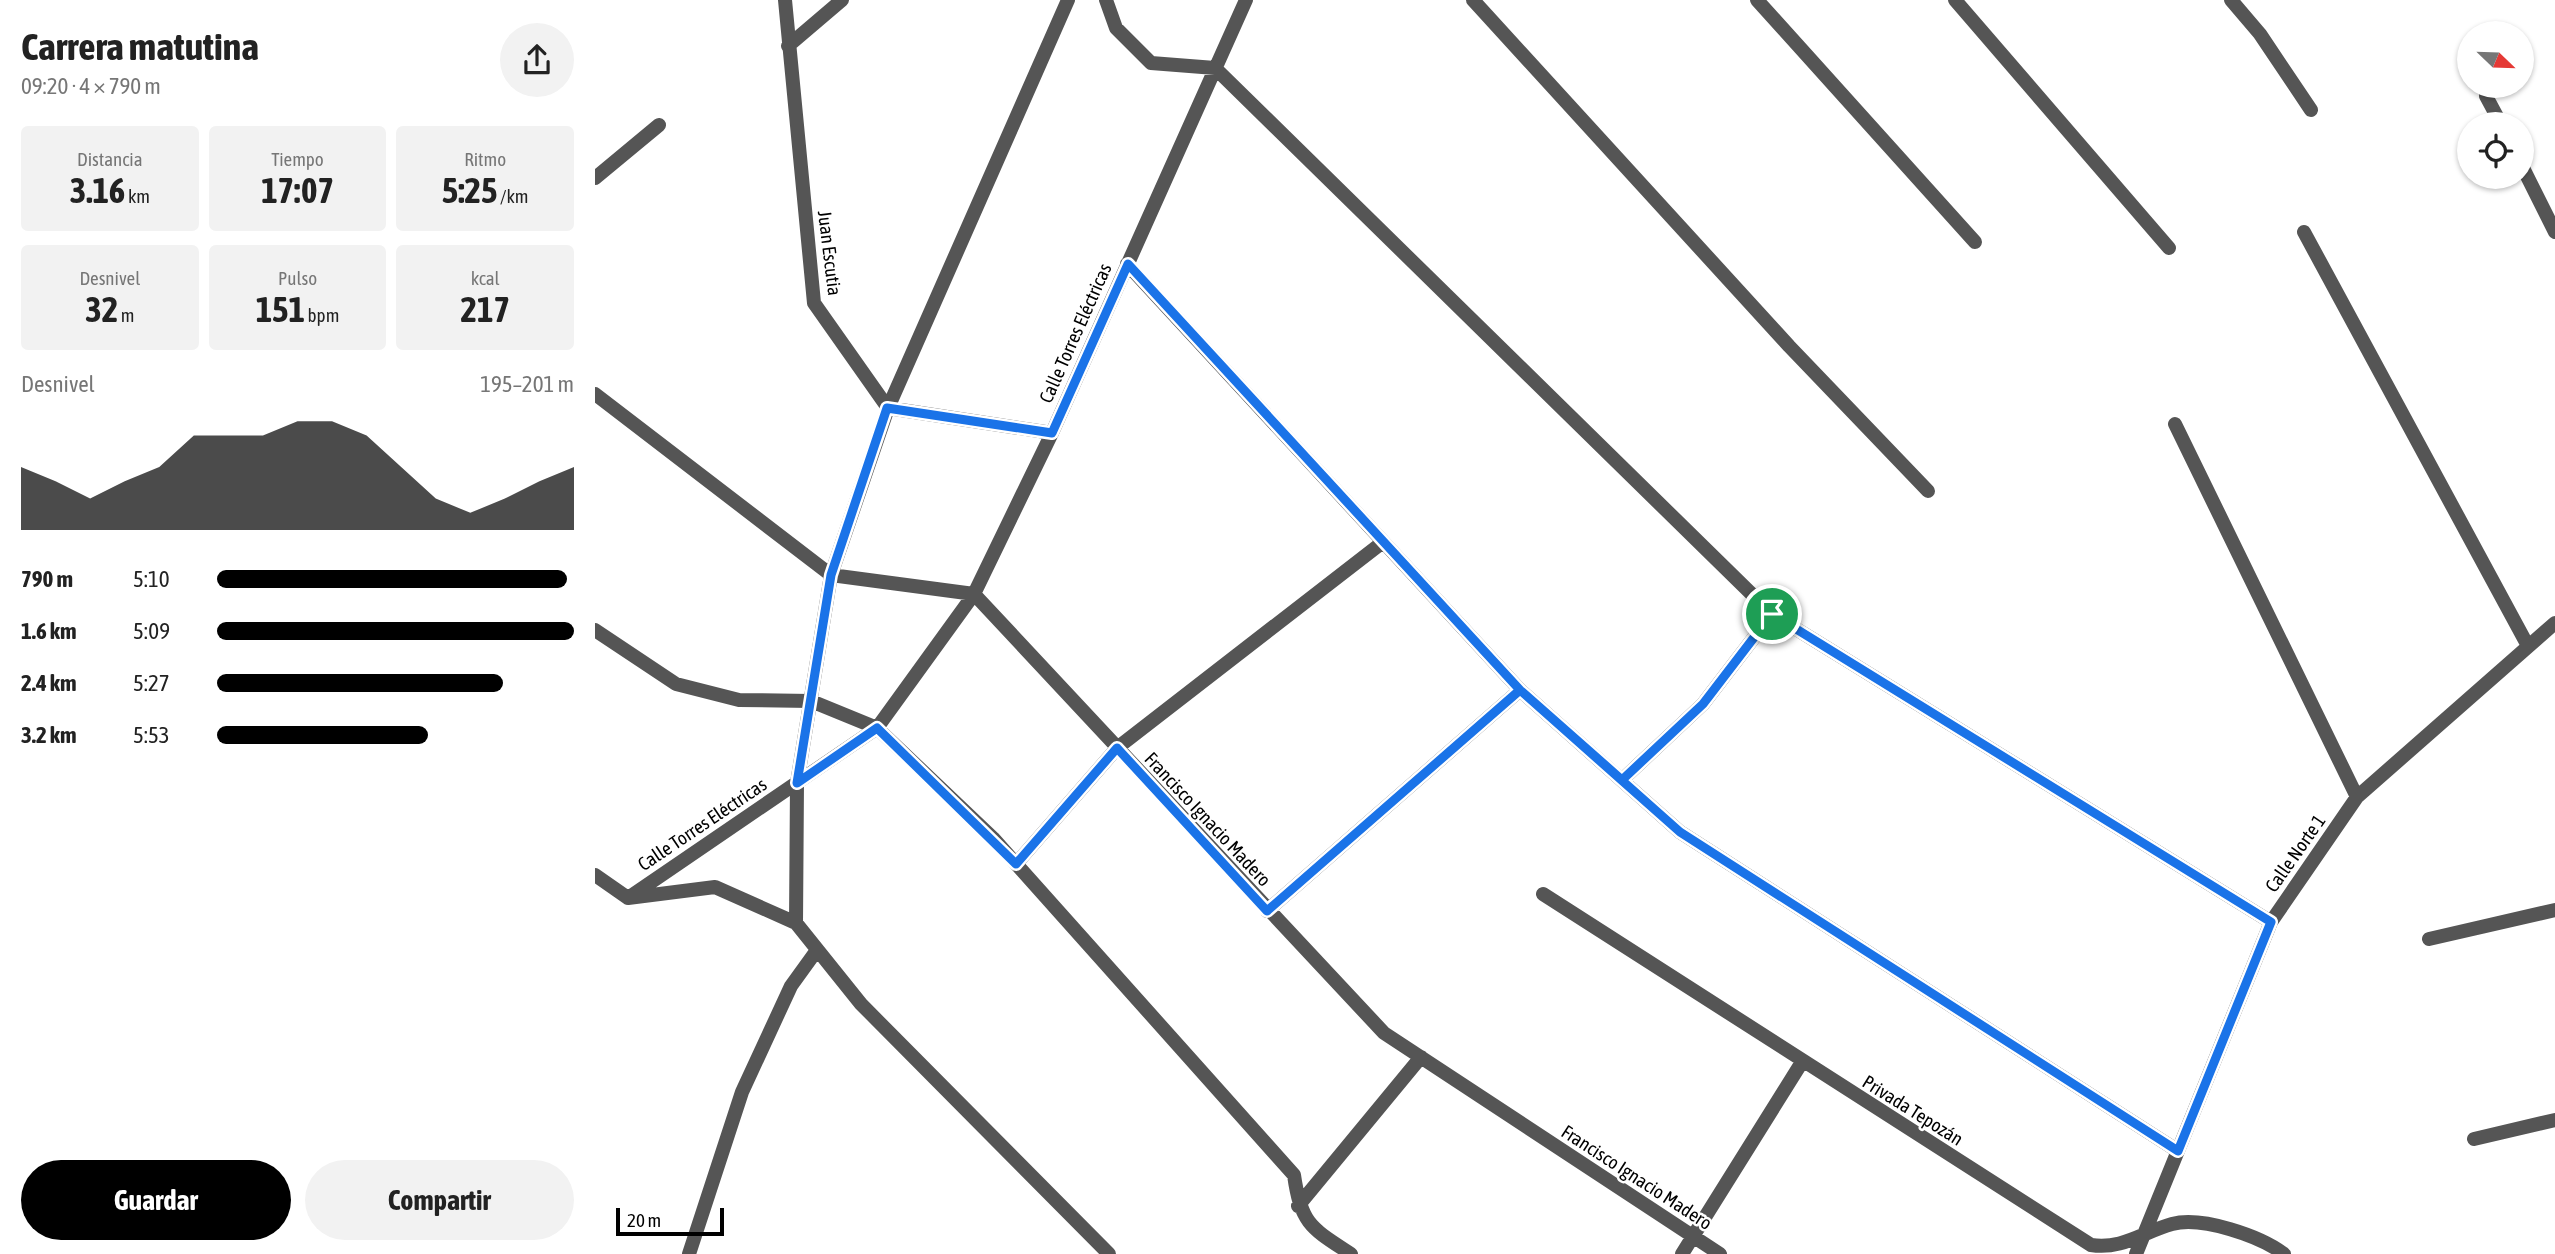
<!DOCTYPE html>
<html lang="es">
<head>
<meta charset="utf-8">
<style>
	:root { --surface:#fff; --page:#f2f2f2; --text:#222; --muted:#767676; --accent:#000 }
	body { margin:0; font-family:"Asap Condensed",sans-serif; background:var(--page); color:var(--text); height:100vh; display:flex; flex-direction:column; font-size:26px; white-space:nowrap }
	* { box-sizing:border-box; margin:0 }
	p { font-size:23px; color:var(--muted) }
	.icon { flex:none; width:38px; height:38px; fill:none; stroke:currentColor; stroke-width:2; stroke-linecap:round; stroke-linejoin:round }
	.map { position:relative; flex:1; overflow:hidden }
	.side { display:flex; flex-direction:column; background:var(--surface); width:595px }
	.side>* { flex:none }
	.needle { width:46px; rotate:113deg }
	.controls { position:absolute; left:1862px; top:21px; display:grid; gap:14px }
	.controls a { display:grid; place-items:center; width:77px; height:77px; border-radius:50%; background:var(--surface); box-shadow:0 2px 5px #0004; font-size:35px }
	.scale { position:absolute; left:21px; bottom:18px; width:108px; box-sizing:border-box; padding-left:7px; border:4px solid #000; border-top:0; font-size:19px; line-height:24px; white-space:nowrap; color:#000; -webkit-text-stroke:5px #fff; paint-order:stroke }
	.pin { position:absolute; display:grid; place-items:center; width:60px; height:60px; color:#fff; margin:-30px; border:4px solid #fff; border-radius:50%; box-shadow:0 2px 7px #0007 }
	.round { display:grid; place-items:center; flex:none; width:74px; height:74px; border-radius:37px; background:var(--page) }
	.head { display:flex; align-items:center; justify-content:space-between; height:119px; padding:0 21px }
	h1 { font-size:38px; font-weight:700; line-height:52px }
	.figures { display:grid; grid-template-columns:repeat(3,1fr); gap:10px; height:119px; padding:7px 21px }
	.figures div { display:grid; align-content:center; border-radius:7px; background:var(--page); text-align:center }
	.figures b { font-size:35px; font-weight:700 }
	.figures small { font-size:19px; font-weight:400 }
	.figures p { font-size:19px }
	.chart { height:196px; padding:14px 21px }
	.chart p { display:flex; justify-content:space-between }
	.chart svg { width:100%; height:126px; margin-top:7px; fill:var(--accent); opacity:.7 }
	.cta { display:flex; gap:14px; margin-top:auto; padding:14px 21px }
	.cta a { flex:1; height:80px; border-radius:42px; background:var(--accent); color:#fff; font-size:28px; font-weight:700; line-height:80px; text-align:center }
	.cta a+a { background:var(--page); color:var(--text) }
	ul { padding:0 21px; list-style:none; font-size:23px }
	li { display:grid; grid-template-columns:112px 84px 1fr; align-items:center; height:52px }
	li i { height:18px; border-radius:9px; background:var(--accent) }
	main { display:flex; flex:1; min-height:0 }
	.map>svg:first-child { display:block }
</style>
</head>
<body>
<main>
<section class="side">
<div class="head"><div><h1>Carrera matutina</h1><p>09:20 · 4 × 790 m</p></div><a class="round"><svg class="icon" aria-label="share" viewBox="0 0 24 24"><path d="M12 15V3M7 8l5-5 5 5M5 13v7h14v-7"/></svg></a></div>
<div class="figures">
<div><p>Distancia</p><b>3.16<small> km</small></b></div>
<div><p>Tiempo</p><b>17:07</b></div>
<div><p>Ritmo</p><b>5:25<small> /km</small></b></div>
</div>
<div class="figures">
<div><p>Desnivel</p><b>32<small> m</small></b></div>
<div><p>Pulso</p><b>151<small> bpm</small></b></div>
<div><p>kcal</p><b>217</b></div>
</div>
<div class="chart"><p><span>Desnivel</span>195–201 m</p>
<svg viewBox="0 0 160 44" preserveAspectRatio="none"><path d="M0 44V22L10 27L20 33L30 27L40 22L50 11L60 11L70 11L80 6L90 6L100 11L110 22L120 33L130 38L140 33L150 27L160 22V44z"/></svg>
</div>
<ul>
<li><b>790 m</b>5:10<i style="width:98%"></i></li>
<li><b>1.6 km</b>5:09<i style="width:100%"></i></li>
<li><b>2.4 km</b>5:27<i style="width:80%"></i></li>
<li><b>3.2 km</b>5:53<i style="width:59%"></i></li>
</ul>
<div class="cta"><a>Guardar</a><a>Compartir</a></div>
</section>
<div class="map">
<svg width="1960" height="1254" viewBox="0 0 1960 1254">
	<rect width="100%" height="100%" fill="#fff"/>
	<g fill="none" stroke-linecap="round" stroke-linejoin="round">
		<path stroke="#555" stroke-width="14" d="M190,0L219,303L293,408L457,433
			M511,0L521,28L556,63L620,68L1177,614L1676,922
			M878,0L1194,346L1333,491
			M1162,0L1380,242
			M1360,0L1574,248
			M1636,0L1665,34L1716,110
			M193,46L247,0
			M1891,96L1906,124
			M1927,166L1960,232
			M0,178L64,125
			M1709,232L1933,646
			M532,264L925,690L1085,832L1583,1151
			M0,394L236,575L379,594L789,1033L1125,1254
			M1580,424L1762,797
			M0,630L81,684L144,700L216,701L282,728L398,838L699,1175C706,1224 716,1228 756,1254
			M1027,780L1108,704L1177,614
			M421,864L522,748L788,542
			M0,875L33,898L120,887L201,923L266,1004L514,1254
			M948,894L1496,1245C1527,1250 1548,1232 1577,1224C1607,1216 1665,1236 1689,1254
			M33,898L282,728L379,594L457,433L651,0
			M672,911L925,690
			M201,923L202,783L236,575L293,408L473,0
			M1834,939L1960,910
			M1879,1139L1960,1120
			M703,1206L826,1057
			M94,1254L147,1092L196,986L222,950
			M1087,1254L1207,1062
			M1541,1254L1676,922L1762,797L1960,623"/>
	</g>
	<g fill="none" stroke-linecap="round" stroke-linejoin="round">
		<defs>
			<path id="route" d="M1177,614L1108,704L1027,780L925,690L533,264L457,433L292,408L236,575L202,783L282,728L421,864L522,748L672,911L925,690L1085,832L1583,1151L1676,922L1177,614"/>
		</defs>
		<use href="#route" stroke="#fff" stroke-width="14"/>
		<use href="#route" stroke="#1a73e8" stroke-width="9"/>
	</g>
	<g text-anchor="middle" stroke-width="5" stroke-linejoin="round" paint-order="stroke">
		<g font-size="19" fill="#000" stroke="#fff">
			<text transform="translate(235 253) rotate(83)" y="7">Juan Escutia</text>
			<text transform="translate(480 333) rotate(-66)" y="7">Calle Torres Eléctricas</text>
			<text transform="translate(613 819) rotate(47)" y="7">Francisco Ignacio Madero</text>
			<text transform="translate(107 824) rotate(-34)" y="7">Calle Torres Eléctricas</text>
			<text transform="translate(1700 853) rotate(-55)" y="7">Calle Norte 1</text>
			<text transform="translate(1318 1110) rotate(32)" y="7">Privada Tepozán</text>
			<text transform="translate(1042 1177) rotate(33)" y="7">Francisco Ignacio Madero</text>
		</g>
	</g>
</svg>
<div class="controls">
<a><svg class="needle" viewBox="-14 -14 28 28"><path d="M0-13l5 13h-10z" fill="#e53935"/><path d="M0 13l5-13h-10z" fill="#767676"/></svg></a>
<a><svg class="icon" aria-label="locate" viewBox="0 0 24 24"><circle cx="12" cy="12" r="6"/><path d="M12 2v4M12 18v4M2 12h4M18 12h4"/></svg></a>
</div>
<div class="scale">20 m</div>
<div class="pin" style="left:1177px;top:614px;background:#1e9e55"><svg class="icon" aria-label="arrive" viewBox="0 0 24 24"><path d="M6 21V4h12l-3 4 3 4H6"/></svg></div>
</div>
</main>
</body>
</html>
